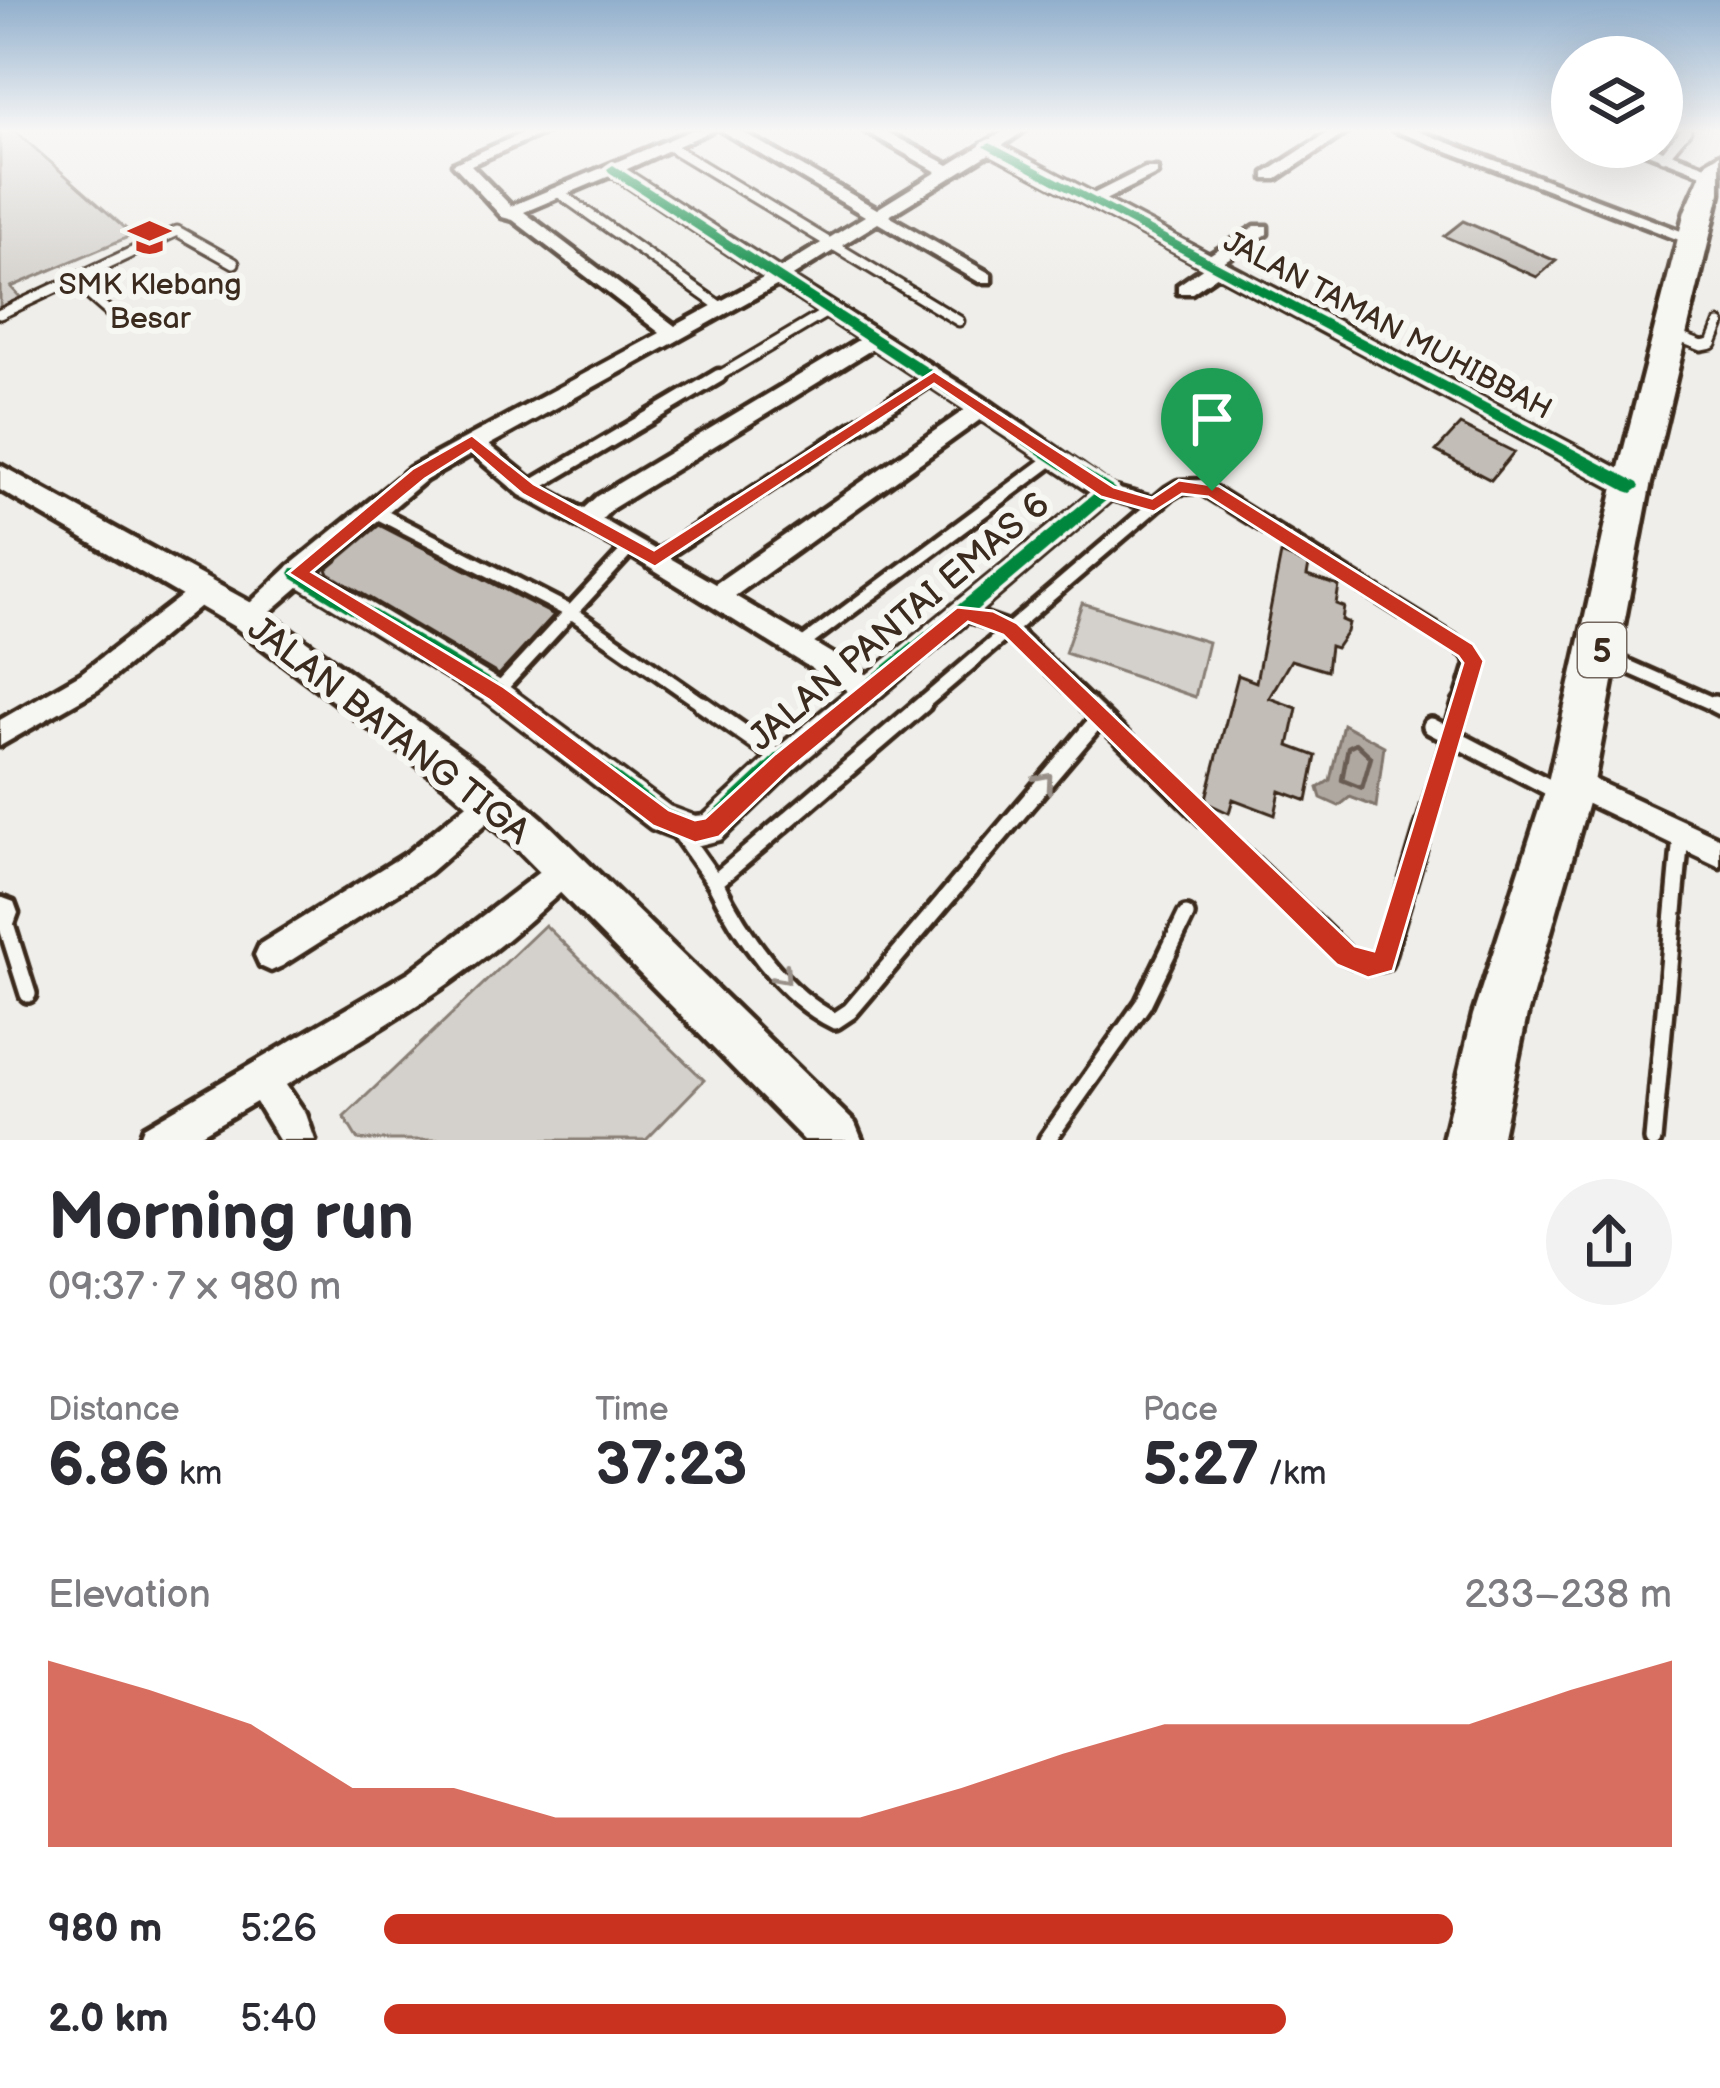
<!DOCTYPE html>
<html lang="en">
<head>
<meta charset="utf-8">
<style>
	:root { --surface:#fff; --page:#f2f2f3; --text:#2b2b33; --muted:#7c7c81; --accent:#c8321e }
	body { margin:0; font-family:"Balsamiq Sans",sans-serif; background:var(--page); color:var(--text); height:100vh; display:flex; flex-direction:column; font-size:45px; white-space:nowrap }
	* { box-sizing:border-box; margin:0 }
	p { font-size:39px; color:var(--muted) }
	.icon { flex:none; width:66px; height:66px; fill:none; stroke:currentColor; stroke-width:2; stroke-linecap:round; stroke-linejoin:round }
	.map { position:relative; height:1140px; overflow:hidden }
	.details { display:flex; flex-direction:column; background:var(--surface); flex:1 }
	.details>* { flex:none }
	.tools { position:absolute; left:1551px; top:36px; display:grid; gap:24px }
	.tools a { display:grid; place-items:center; width:132px; height:132px; border-radius:50%; background:var(--surface); box-shadow:0 12px 48px #0002; font-size:60px }
	.pin { position:absolute; display:grid; place-items:center; width:102px; height:102px; color:#fff; margin:-123px -51px; border-radius:50% 50% 50% 0; rotate:-45deg; box-shadow:0 0 12px #0007 }
	.pin .icon { rotate:45deg }
	.round { display:grid; place-items:center; flex:none; width:126px; height:126px; border-radius:63px; background:var(--page) }
	.overview { display:flex; align-items:center; justify-content:space-between; height:204px; padding:0 48px }
	h1 { font-size:66px; font-weight:700; line-height:90px }
	.figures { display:grid; grid-template-columns:repeat(3,1fr); gap:18px; height:204px; padding:12px 48px }
	.figures div { display:grid; align-content:center }
	.figures b { font-size:60px; font-weight:700 }
	.figures small { font-size:33px; font-weight:400 }
	.figures p { font-size:33px }
	.chart { height:336px; padding:24px 48px }
	.chart p { display:flex; justify-content:space-between }
	.chart svg { width:100%; height:216px; margin-top:12px; fill:var(--accent); opacity:.7 }
	ul { padding:0 48px; list-style:none; font-size:39px }
	li { display:grid; grid-template-columns:192px 144px 1fr; align-items:center; height:90px }
	li i { height:30px; border-radius:15px; background:var(--accent) }
	.map>svg:first-child { display:block }
</style>
</head>
<body>
<div class="map">
<svg width="1720" height="1140" viewBox="0 0 1720 1140">
	<rect width="100%" height="100%" fill="#efeeea"/>
	<filter id="ink" filterUnits="userSpaceOnUse"><feTurbulence type="fractalNoise" baseFrequency=".00833" numOctaves="2"/><feDisplacementMap in="SourceGraphic" scale="24" xChannelSelector="R" yChannelSelector="G"/><feConvolveMatrix kernelMatrix="1 2 1 2 8 2 1 2 1" color-interpolation-filters="sRGB"/></filter>
	<g filter="url(#ink)">
		<path fill="#d4d1cc" stroke="#887e75" stroke-width="3" d="M0,130H14L133,235L11,287L21,298L0,308Z
			M1082,603L1208,642L1195,697L1065,653Z
			M545,925L704,1080L646,1140H358L344,1117Z"/>
		<path fill="#afa8a1" stroke="#81766d" stroke-width="3" d="M1343,724L1384,746L1376,807L1350,797L1339,806L1321,798L1318,788L1330,780Z"/>
		<g fill="none" stroke-linecap="round" stroke-linejoin="round">
			<path stroke="#695c52" stroke-width="4.5" d="M1356,743L1371,757L1362,788L1342,780L1348,747Z"/>
		</g>
		<path fill="#c2bdb7" stroke="#3b2a1e" stroke-width="3" d="M1463,221L1556,261L1537,277L1444,236Z
			M1460,425L1514,452L1491,480L1436,451Z
			M379,525L554,615L499,675L329,574L327,569Z
			M1281,554L1309,565L1307,576L1339,586L1336,604L1344,607L1342,620L1349,623L1347,632L1336,648L1330,646L1327,671L1291,660L1269,698L1297,708L1289,746L1316,756L1307,801L1280,791L1275,815L1233,799L1229,813L1205,802L1238,675L1256,682Z"/>
		<g fill="none" stroke-linecap="round" stroke-linejoin="round">
			<defs>
				<path id="service-far2" d="M669,146L959,321
					M1664,156L1686,130
					M558,192L721,307
					M72,280L116,318
					M0,314L177,231L234,263
					M1671,334L1702,346L1712,344L1720,324
					M714,379L832,309
					M929,379L934,376"/>
				<path id="service-far1" d="M528,489L719,376
					M1108,492L1155,505
					M374,511L571,612L707,707
					M655,559L934,376
					M964,613L1010,629
					M1010,629L1091,707
					M1010,629L1169,493L1179,487L1201,486L1466,650L1474,661L1460,707
					M799,647L1055,457
					M1602,655L1720,707
					M496,693L632,546
					M919,707L1010,629"/>
				<path id="service" d="M702,704L782,760
					M1087,704L1346,955L1368,965L1384,962L1461,704
					M1714,704L1720,707
					M1431,726L1558,792
					M679,831L715,882L923,704
					M715,882C740,933 783,996 835,1021L850,1011L1100,717
					M0,905L28,994
					M1047,1140L1143,1004L1186,915
					M1653,1140L1681,836"/>
				<path id="minor" d="M529,130H550L471,165L511,206L692,130H713L625,170L779,269L865,216L720,130H739L877,209L937,172L864,130H883L949,165L1006,130H1025L1002,146L1093,194L1145,168H1157V174L1105,200L1209,255L1255,226H1267V234L1223,262L1640,481L1643,487L1632,495L1624,493L1218,275L1192,293H1178V285L1204,267L991,153L889,216L991,274V282H979L878,223L791,277L990,402L1119,492L793,770L721,839L695,845L651,828L487,701L300,586L256,624H238L235,617L289,566L410,468L660,333L513,220L502,217L453,164ZM612,175L765,277L675,326L524,212ZM778,285L860,339L597,496L583,509L536,483L489,445ZM874,348L966,409L715,584L602,519L613,508ZM981,419L1092,493L868,675L735,596ZM472,454L520,495L624,552L848,691L773,752L704,816L695,817L671,808L505,685L317,572L426,480Z
					M1332,130H1350L1277,179H1265V173Z
					M1393,130H1415L1702,239L1687,243Z
					M1632,147H1655L1720,171V181Z
					M202,580L211,583L214,590L211,597L98,690L0,746V720L80,674Z
					M1571,769L1720,838V867L1561,791L1557,782L1561,773Z
					M492,788L502,792L506,801L502,810L429,873L282,966L271,971L260,966L255,955L260,944L407,853L482,792Z
					M563,854L574,859L578,869C571,886 554,898 541,910C465,980 374,1033 286,1085L306,1114L315,1140H279L256,1102L191,1140H139L144,1127L409,972Z
					M3,898L14,902L18,913L14,924L0,930Z"/>
				<path id="secondary" d="M0,465L259,607L481,766L542,818L855,1123L862,1140H804L514,846L453,792L235,627L0,490Z"/>
				<path id="trunk" d="M1720,154V193L1650,487L1594,782L1527,1015L1501,1140H1443L1473,1015L1548,782L1614,487L1685,211L1707,162Z"/>
			</defs>
			<use href="#service-far2" stroke="#3b2a1e" stroke-width="15"/>
			<use href="#service-far1" stroke="#3b2a1e" stroke-width="21"/>
			<use href="#service" stroke="#3b2a1e" stroke-width="24"/>
			<use href="#minor" stroke="#3b2a1e" stroke-width="9"/>
			<use href="#secondary" stroke="#3b2a1e" stroke-width="9"/>
			<use href="#trunk" stroke="#3b2a1e" stroke-width="9"/>
			<use href="#service-far2" stroke="#f6f6f2" stroke-width="9"/>
			<use href="#service-far1" stroke="#f6f6f2" stroke-width="12"/>
			<use href="#service" stroke="#f6f6f2" stroke-width="15"/>
			<use href="#minor" fill="#f6f6f2" fill-rule="evenodd"/>
			<use href="#secondary" fill="#f6f6f2" fill-rule="evenodd"/>
			<use href="#trunk" fill="#f6f6f2" fill-rule="evenodd"/>
			<defs>
				<path id="cycleway" d="M990,143L1638,483L1640,487L1632,493L1626,491L986,148L984,146Z
					M613,165L1114,488L1116,492L790,768L719,836L695,842L653,825L489,699L292,578L289,573L292,568H304L503,687L668,810L695,820L706,819L776,754L1096,492L609,172L607,169Z"/>
			</defs>
			<use href="#cycleway" stroke="#f6f6f2" stroke-width="8"/>
			<use href="#cycleway" fill="#00873e" fill-rule="evenodd"/>
		</g>
		<defs><path id="oneway-chevron" d="M-2-3.5L2.5 0L-2 3.5" fill="none" stroke-width="1.6" stroke-linecap="round" stroke-linejoin="round" transform="scale(3)"/></defs>
		<g stroke="#989088">
			<use href="#oneway-chevron" transform="translate(1045 781) rotate(-49)"/>
			<use href="#oneway-chevron" transform="translate(783 976) rotate(48)"/>
		</g>
	</g>
	<linearGradient id="sky" x2="0" y2="1"><stop stop-color="#91afcc"/><stop offset="0.45" stop-color="#f8f7f6"/><stop offset="1" stop-color="#f8f7f6" stop-opacity="0"/></linearGradient>
	<rect width="1720" height="290" fill="url(#sky)"/>
	<path fill="#c8321e" stroke="#fff" stroke-width="3" fill-rule="evenodd" d="M934,371L1114,487L1152,498L1179,480L1219,486L1473,644L1484,661L1393,971L1368,978L1337,965L1003,635L968,622L791,768L719,837L695,843L653,826L489,700L288,573L412,469L472,435L534,484L654,550ZM934,384L1101,497L1154,512L1182,494L1208,497L1458,656L1463,663L1374,951L1355,946L1017,623L993,611L957,607L775,754L705,818L695,820L669,810L504,687L312,572L425,479L471,450L522,494L655,567Z"/>
	<defs>
		<symbol id="school-bare" viewBox="-9 -9 18 18"><path d="M0-5L7-2L0 1L-7-2ZM-4 1L0 2.5L4 1V4Q0 6-4 4Z" fill="#c8321e" stroke="#f6f6f2" stroke-width="2.5" paint-order="stroke"/></symbol>
	</defs>
	<g fill-rule="evenodd">
		<use href="#school-bare" x="120" y="208" width="59" height="59"/>
	</g>
	<g text-anchor="middle" stroke-width="12" stroke-linejoin="round" paint-order="stroke">
		<g font-size="30" fill="#3b2a1e" stroke="#f6f6f2">
			<text x="150" y="294">SMK Klebang<tspan x="150" dy="34">Besar</tspan></text>
		</g>
		<g font-size="30" fill="#3b2a1e" stroke="#f6f6f2">
			<text transform="translate(1388 325) rotate(28)" y="10">JALAN TAMAN MUHIBBAH</text>
		</g>
		<rect fill="#f6f6f2" stroke="#73675e" stroke-width="3" x="1578" y="623" width="48" height="54" rx="9"/>
		<g font-size="33" font-weight="bold" fill="#3b2a1e">
			<text x="1602" y="662">5</text>
		</g>
		<g font-size="36" fill="#3b2a1e" stroke="#f6f6f2">
			<text transform="translate(898 620) rotate(-40)" y="13">JALAN PANTAI EMAS 6</text>
			<text transform="translate(390 729) rotate(38)" y="13">JALAN BATANG TIGA</text>
		</g>
	</g>
</svg>
<div class="tools">
<a><svg class="icon" aria-label="layers" viewBox="0 0 24 24"><path d="M12 4l9 5-9 5-9-5zM3 14l9 5 9-5"/></svg></a>
</div>
<div class="pin" style="left:1212px;top:491px;background:#1e9e55"><svg class="icon" aria-label="arrive" viewBox="0 0 24 24"><path d="M6 21V4h12l-3 4 3 4H6"/></svg></div>
</div>
<section class="details">
<div class="overview"><div><h1>Morning run</h1><p>09:37 · 7 × 980 m</p></div><a class="round"><svg class="icon" aria-label="share" viewBox="0 0 24 24"><path d="M12 15V3M7 8l5-5 5 5M5 13v7h14v-7"/></svg></a></div>
<div class="figures">
<div><p>Distance</p><b>6.86<small> km</small></b></div>
<div><p>Time</p><b>37:23</b></div>
<div><p>Pace</p><b>5:27<small> /km</small></b></div>
</div>
<div class="chart"><p><span>Elevation</span>233–238 m</p>
<svg viewBox="0 0 160 44" preserveAspectRatio="none"><path d="M0 44V6L10 12L20 19L30 32L40 32L50 38L60 38L70 38L80 38L90 32L100 25L110 19L120 19L130 19L140 19L150 12L160 6V44z"/></svg>
</div>
<ul>
<li><b>980 m</b>5:26<i style="width:83%"></i></li>
<li><b>2.0 km</b>5:40<i style="width:70%"></i></li>
</ul>
</section>
</body>
</html>
